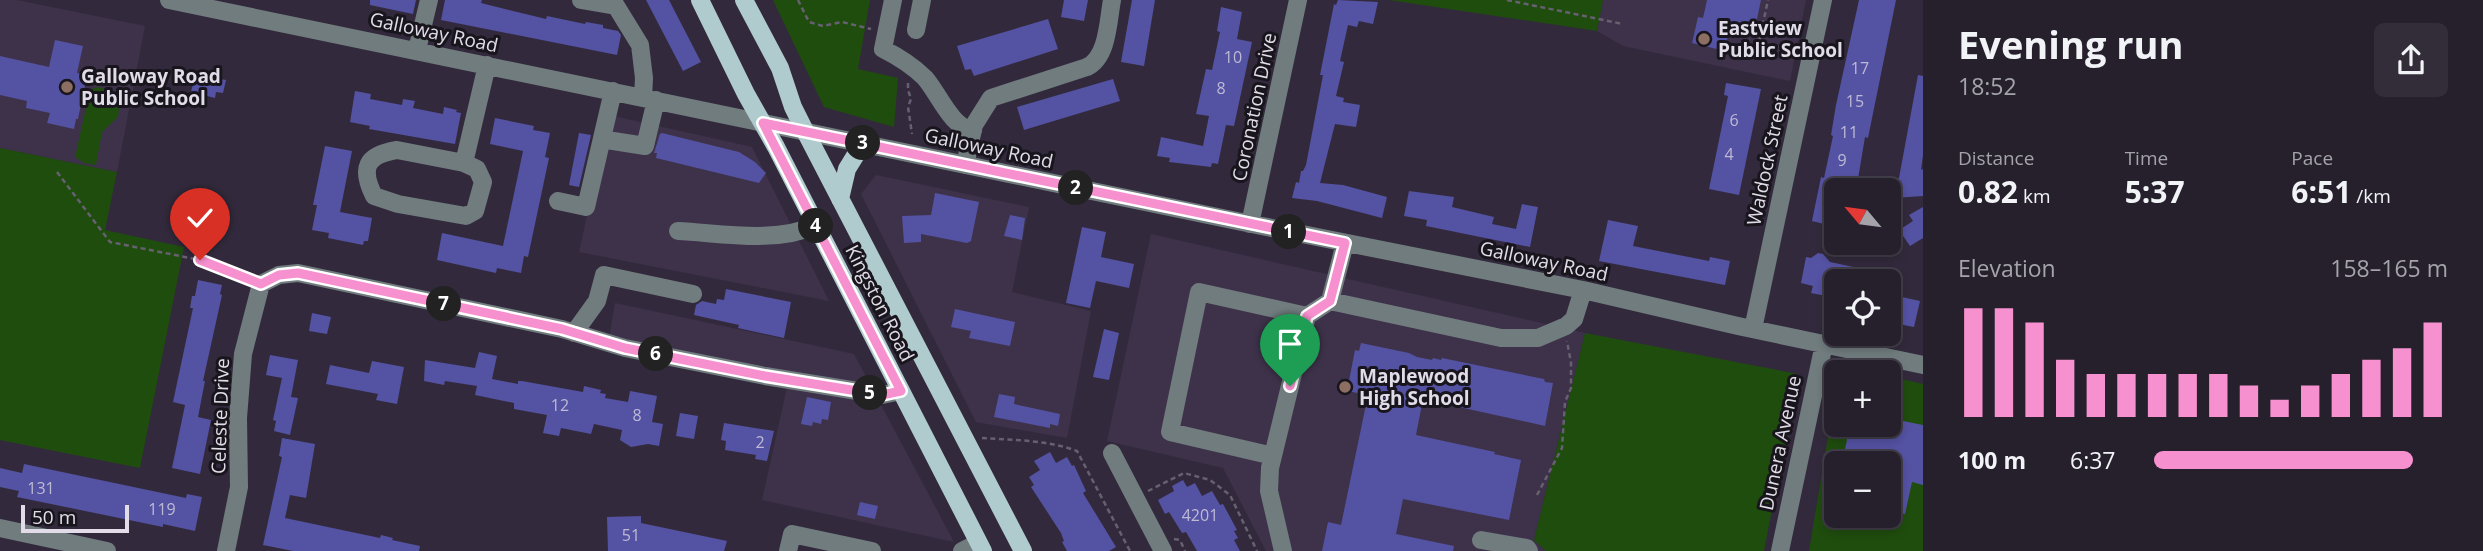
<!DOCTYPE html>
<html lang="en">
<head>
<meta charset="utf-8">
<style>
	:root { --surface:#26202d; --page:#322d39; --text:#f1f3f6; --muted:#a4a3aa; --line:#423e49; --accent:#f790ce }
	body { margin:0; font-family:"Open Sans",sans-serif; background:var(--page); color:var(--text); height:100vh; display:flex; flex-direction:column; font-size:26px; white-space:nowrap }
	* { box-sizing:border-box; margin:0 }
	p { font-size:23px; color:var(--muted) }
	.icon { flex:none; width:38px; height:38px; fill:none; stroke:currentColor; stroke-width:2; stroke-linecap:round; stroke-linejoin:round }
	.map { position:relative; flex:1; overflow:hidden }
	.panel { display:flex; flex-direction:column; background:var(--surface); width:560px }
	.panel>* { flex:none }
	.needle { width:46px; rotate:299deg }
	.fabs { position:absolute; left:1824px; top:178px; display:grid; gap:14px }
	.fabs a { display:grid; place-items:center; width:77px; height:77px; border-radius:10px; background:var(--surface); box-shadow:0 4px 10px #0003,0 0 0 2px var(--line); font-size:35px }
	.scale { position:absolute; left:21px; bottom:18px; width:108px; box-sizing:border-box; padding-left:7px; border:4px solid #e1dce8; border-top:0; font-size:19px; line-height:24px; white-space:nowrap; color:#e1dce8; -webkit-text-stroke:5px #18151d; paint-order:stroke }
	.pin { position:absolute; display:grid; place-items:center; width:60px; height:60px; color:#fff; margin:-72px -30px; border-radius:50% 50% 50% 0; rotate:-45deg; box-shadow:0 0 7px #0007 }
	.pin .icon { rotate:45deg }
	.km { position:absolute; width:35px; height:35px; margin:-18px; border-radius:50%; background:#222; color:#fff; font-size:19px; line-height:35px; text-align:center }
	.round { display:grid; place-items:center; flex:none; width:74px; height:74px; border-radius:10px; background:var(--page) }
	.headline { display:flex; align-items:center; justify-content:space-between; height:119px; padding:0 35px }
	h1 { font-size:38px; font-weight:700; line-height:52px }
	.metrics { display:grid; grid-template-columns:repeat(3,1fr); gap:10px; height:119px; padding:7px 35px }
	.metrics div { display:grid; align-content:center }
	.metrics b { font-size:30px; font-weight:700 }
	.metrics small { font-size:19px; font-weight:400 }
	.metrics p { font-size:19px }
	.chart { height:196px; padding:14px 35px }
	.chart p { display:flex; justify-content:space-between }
	.chart svg { width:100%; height:126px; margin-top:7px; stroke:var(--accent); stroke-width:6 }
	ul { padding:0 35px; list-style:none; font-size:23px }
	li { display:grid; grid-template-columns:112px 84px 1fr; align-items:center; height:52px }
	li i { height:18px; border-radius:9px; background:var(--accent) }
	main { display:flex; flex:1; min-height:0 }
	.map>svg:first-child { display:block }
</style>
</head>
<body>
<main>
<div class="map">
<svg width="1923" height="551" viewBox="0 0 1923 551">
	<rect width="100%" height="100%" fill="#322a3c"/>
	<path fill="#3e324a" d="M0,0H17L145,26L117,172L0,148Z
		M1603,0H1806L1790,81L1623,46L1597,31Z
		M609,115L752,147L829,301L579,252Z
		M876,175L1029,207L1012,292L1091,311L1067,438L976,422L861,194Z
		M1151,234L1585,333L1534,540L1546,551H1266L1223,468L1107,441Z
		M615,303L854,354L954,542L762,500L788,383L609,338Z"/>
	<path fill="#1f4d0e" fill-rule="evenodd" d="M773,0H870L858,69L898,78L894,127L824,107Z
		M1389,0H1603L1597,31Z
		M97,87L112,91L120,100L118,117L102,132L96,165L84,163L75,157L90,90Z
		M0,148L117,172L105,230L184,247L140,468L0,440Z
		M1585,333L1798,374L1764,551H1546L1534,540Z
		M1888,376L1923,384V551H1809L1836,389V425H1888ZM1836,464H1888V516H1836Z"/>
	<path fill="#5452a2" d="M370,0H416L413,14L370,5Z
		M445,0H482L481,3L546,19L547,16L585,24L586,22L603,25V28L618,31L621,35L617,55L441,20Z
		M646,0H669L701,62L683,71Z
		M1064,0H1088L1084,21L1061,17Z
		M1132,0H1155L1144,66L1121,62Z
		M1338,0L1378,2L1373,24L1359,21L1357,27L1348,25L1340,61L1344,62L1336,96L1344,98L1343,102L1360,105L1356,127L1335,124L1320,183L1343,185L1387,197L1382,218L1317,201L1292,198L1296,182L1299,183L1301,171H1303L1306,165L1323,75H1320L1334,4L1336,5Z
		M1707,0H1761L1754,33L1736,29L1735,36L1728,35L1725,51L1692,43L1698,17L1703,18Z
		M1859,0H1896L1868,138L1865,137L1856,191H1836V227L1812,221L1821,177L1824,178L1833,136L1831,135L1836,105Z
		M1221,7L1242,12L1237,39L1252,42L1234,126L1226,125L1218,164L1212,163L1211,167L1169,162L1170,158L1157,156L1161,137L1203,146L1209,116L1196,114L1206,69L1212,70L1220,32L1217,31Z
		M1048,19L1058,49L974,76L971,69L965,70L957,46Z
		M55,40L83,46L77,73L87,75L78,119H76L74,129L47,123L50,113L26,108L27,101L0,95V56L49,67Z
		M196,72L220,77V79L226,80L223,93L216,92L215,98L191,92Z
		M1918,75L1923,76V155L1921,170L1923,169V196L1894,198L1892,179L1899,178Z
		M1113,79L1120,101L1024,130L1017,107Z
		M1726,83L1761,89L1739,195L1709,189L1728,96L1724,95Z
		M355,91L371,94L370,99L402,105L403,99L415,101L413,108L443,114L444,107L457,110L456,112L461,113L455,144L369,129L370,126L350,122Z
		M495,118L534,126L533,130L550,133L545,157L549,158L528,257L524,256L521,273L497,268L496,273L437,260L442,233L503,246L523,151L490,144Z
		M579,133L591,135L579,187L569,185Z
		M662,133L739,152L755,162L766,173L759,183L656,158L657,153H654L660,134Z
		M325,146L352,151L340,212L372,218L368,241H364L363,245L328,238L329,233L312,230L317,205H313Z
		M1409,191L1454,197L1452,207L1494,217L1492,224L1516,229L1522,204L1538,207L1530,247L1426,226L1427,220L1404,216Z
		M935,193L979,202L971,241L967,243L921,234V242L904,243L902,216L931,215Z
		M1923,207V238L1910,246L1899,230L1913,221L1909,215Z
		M1010,215L1025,218L1022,240L1004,236Z
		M1608,220L1638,226L1633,246L1709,261L1710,257L1730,261L1725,285L1599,261Z
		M1082,227L1106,232L1101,257L1134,264L1129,288L1096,281L1090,308L1066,303Z
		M1818,253L1823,254L1830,262L1900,277L1899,282H1836V298L1811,293L1813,286L1801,283L1806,257L1811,258Z
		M198,280L222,285L220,294L222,295L203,381H205L198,417L211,420L200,474L172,468L185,405L173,402L193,308H190L192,296H195Z
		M726,289L791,302L784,338L738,328L739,325L694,315L696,305L702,301L716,304L717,299L724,300Z
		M1888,294L1920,301L1914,327L1888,322Z
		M955,309L1015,322L1010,346L969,338L971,331L951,327Z
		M312,313L331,317L327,334L309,331Z
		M1104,329L1119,333L1109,380L1093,377Z
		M1361,343L1409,353L1417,357L1432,360L1433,358L1441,360L1442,358L1544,379L1545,382L1553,383L1545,426L1423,399L1416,435L1495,452L1494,454L1521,460L1509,520L1403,499L1396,534L1454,546L1453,551H1322L1328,522L1341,525L1368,395L1347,391L1355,350L1359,351Z
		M479,352L497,356L492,379L518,384V381H522L583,392L584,386L601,390L600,393L606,394L605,398L628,402L630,391L657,396L652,422L663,424L659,446L648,444L631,447L620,440L622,430L594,424L591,434L561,428L559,436L543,433L547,415L514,409V403L475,395L477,386L445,381L444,385L424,381L425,360L475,368Z
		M270,355L298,360L291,397L298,398L290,435L274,431L276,421L273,420L282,378L266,375Z
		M372,361L404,367L397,404L376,400L378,394L326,384L330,365L369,373Z
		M999,394L1015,397L1014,404L1060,414L1058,426L1050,424V428L994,417Z
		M807,397L831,402L828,420L822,419L821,424L813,422L812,426L801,424Z
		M680,413L698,416L694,439L676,436Z
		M1888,418L1923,425V485L1912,482L1905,514L1888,511V464H1842L1850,425H1888Z
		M724,423L774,431L767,461L755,459L756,455L725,450L726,441L721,440Z
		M282,438L315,444L306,498L290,495L285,518L380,538L381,535L393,538L392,540L420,546L419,551H293L263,545L282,457L279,456Z
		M1050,452L1056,463L1067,457L1072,466L1074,465L1086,491L1083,493L1116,547L1109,551H1067L1062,542L1064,541L1061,533L1031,487L1034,485L1029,477L1040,470L1034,461Z
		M24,464L186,498L187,494L202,497L195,531L163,524V527L17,497L19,491L0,487V468L22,473Z
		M1183,480L1187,487L1195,483L1202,496L1212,491L1220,505L1223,504L1237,530L1234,531L1238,538L1234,540L1240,551H1197L1186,532L1182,533L1169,512L1165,514L1158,500L1174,491L1172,486Z
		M860,502L878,506L875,519L857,515Z
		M641,516V523L727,541L724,551H608L607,517Z"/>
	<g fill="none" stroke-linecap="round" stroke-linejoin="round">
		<path stroke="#676070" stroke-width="2.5" stroke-dasharray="5 3.5" stroke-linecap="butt" d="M798,0L809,22L823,26L842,22L871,29
			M1507,0L1623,24
			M1745,40L1797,50
			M1759,42L1768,0
			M908,83V90L911,99L908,107L912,134
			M57,172L110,242L200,260L248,279
			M982,438C1013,440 1048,440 1077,451L1130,551
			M1148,491L1184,473L1210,480L1230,495L1257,551
			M1537,495L1562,448L1565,402L1571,388V363L1567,341
			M1174,539L1180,540L1185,551"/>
		<path stroke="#707c7e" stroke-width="18" d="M169,0L1232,220L1583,290L1738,326L1923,365
			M581,0L616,6L640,45L644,78L643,98
			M893,0L883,49C899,57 912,65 925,78C939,94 951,127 973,131
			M916,30L922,0
			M417,50L429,0
			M607,140L645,146L656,100
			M397,150L464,163L477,169L483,182L475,211L466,216L398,204L374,196C360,168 366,155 397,150Z
			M464,163L487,65
			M965,165L974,125L991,98L1087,67C1108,57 1108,21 1112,0
			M558,201L586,207L613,91
			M1250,224L1298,0
			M678,231C721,233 776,244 816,225
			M1330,301L1345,243
			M1753,329L1823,0
			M574,333L597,301L604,275L693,294
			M1112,453L1163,551
			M1273,456L1170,432L1199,292L1307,316
			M0,528L107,551
			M1481,540L1527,548L1529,551
			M226,551L239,487L238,418L243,354L261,284L279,275L298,273L562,329L625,348L765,376L882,395L901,391
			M788,551L792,534L872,551
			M962,551L978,543
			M1283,551L1269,491L1270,468L1307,316L1330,301L1501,338H1538L1566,326L1574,319L1583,290
			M1780,551L1824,344"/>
		<path stroke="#b0cbce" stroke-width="18" d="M700,0L746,94L776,147L983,551
			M744,0L780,68L793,107L805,131L1023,551
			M840,199L847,169L863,143"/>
	</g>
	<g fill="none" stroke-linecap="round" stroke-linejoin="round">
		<defs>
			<path id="route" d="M200,260L261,284L279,275L298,273L562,329L625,348L765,376L882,395L901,391L763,123L1345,243L1330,301L1307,316L1290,386"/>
		</defs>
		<use href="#route" stroke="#fff" stroke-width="14"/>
		<use href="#route" stroke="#f790ce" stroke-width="9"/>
	</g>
	<g fill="#8d6e63" stroke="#18151d" stroke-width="2.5">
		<circle cx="1704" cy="39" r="7"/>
		<circle cx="67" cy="87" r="7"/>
		<circle cx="1345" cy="387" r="7"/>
	</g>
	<g text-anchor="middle" stroke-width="6" stroke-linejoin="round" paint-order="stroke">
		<g font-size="16" fill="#bebad6">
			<text x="1233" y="63">10</text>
			<text x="1860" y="74">17</text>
			<text x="1221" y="94">8</text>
			<text x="1855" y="107">15</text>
			<text x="1734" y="126">6</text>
			<text x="1849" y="138">11</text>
			<text x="1729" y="160">4</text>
			<text x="1842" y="166">9</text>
			<text x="560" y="411">12</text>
			<text x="637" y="421">8</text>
			<text x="760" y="448">2</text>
			<text x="41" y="494">131</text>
			<text x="162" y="515">119</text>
			<text x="1200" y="521">4201</text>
			<text x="631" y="541">51</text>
		</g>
		<g font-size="19" font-weight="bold" fill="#e1dce8" stroke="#18151d" text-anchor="start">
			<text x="1718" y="35">Eastview<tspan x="1718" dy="22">Public School</tspan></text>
			<text x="81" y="83">Galloway Road<tspan x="81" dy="22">Public School</tspan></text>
			<text x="1359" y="383">Maplewood<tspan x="1359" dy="22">High School</tspan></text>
		</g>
		<g font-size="19" fill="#e1dce8" stroke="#18151d">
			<text transform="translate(434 32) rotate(12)" y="7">Galloway Road</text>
			<text transform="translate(1254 107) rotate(-78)" y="7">Coronation Drive</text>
			<text transform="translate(989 148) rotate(12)" y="7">Galloway Road</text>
			<text transform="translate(1767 160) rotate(-78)" y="7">Waldock Street</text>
			<text transform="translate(1544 261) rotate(12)" y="7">Galloway Road</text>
			<text transform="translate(880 303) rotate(63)" y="7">Kingston Road</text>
			<text transform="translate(220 416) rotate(-88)" y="7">Celeste Drive</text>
			<text transform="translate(1780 443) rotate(-78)" y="7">Dunera Avenue</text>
		</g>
	</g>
</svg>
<div class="fabs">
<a><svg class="needle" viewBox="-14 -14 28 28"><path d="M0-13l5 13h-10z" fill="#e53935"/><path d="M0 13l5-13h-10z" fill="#a4a3aa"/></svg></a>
<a><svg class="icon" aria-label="locate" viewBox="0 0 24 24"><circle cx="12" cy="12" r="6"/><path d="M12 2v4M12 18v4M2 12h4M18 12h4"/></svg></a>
<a>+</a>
<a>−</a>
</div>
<div class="scale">50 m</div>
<div class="pin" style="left:1290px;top:386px;background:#1e9e55"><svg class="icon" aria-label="arrive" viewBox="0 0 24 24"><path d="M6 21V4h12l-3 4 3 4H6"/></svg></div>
<div class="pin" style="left:200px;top:260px;background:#d93025"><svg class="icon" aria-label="check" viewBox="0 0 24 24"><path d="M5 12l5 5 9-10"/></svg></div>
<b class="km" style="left:1289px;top:232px">1</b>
<b class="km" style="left:1076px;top:188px">2</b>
<b class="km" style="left:863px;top:143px">3</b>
<b class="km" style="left:816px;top:226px">4</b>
<b class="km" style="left:870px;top:393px">5</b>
<b class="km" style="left:656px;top:354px">6</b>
<b class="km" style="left:444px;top:304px">7</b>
</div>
<section class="panel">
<div class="headline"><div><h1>Evening run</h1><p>18:52</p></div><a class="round"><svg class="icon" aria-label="share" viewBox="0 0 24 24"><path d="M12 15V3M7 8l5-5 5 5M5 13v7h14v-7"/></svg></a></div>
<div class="metrics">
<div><p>Distance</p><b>0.82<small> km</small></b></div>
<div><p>Time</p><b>5:37</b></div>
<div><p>Pace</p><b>6:51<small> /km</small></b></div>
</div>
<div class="chart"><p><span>Elevation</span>158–165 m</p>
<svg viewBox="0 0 160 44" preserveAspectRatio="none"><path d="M5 44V6M15 44V6M25 44V11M35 44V24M45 44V29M55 44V29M65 44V29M75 44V29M85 44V29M95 44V33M105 44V38M115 44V33M125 44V29M135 44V24M145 44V20M155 44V11"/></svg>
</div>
<ul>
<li><b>100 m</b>6:37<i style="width:88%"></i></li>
</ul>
</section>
</main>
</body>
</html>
